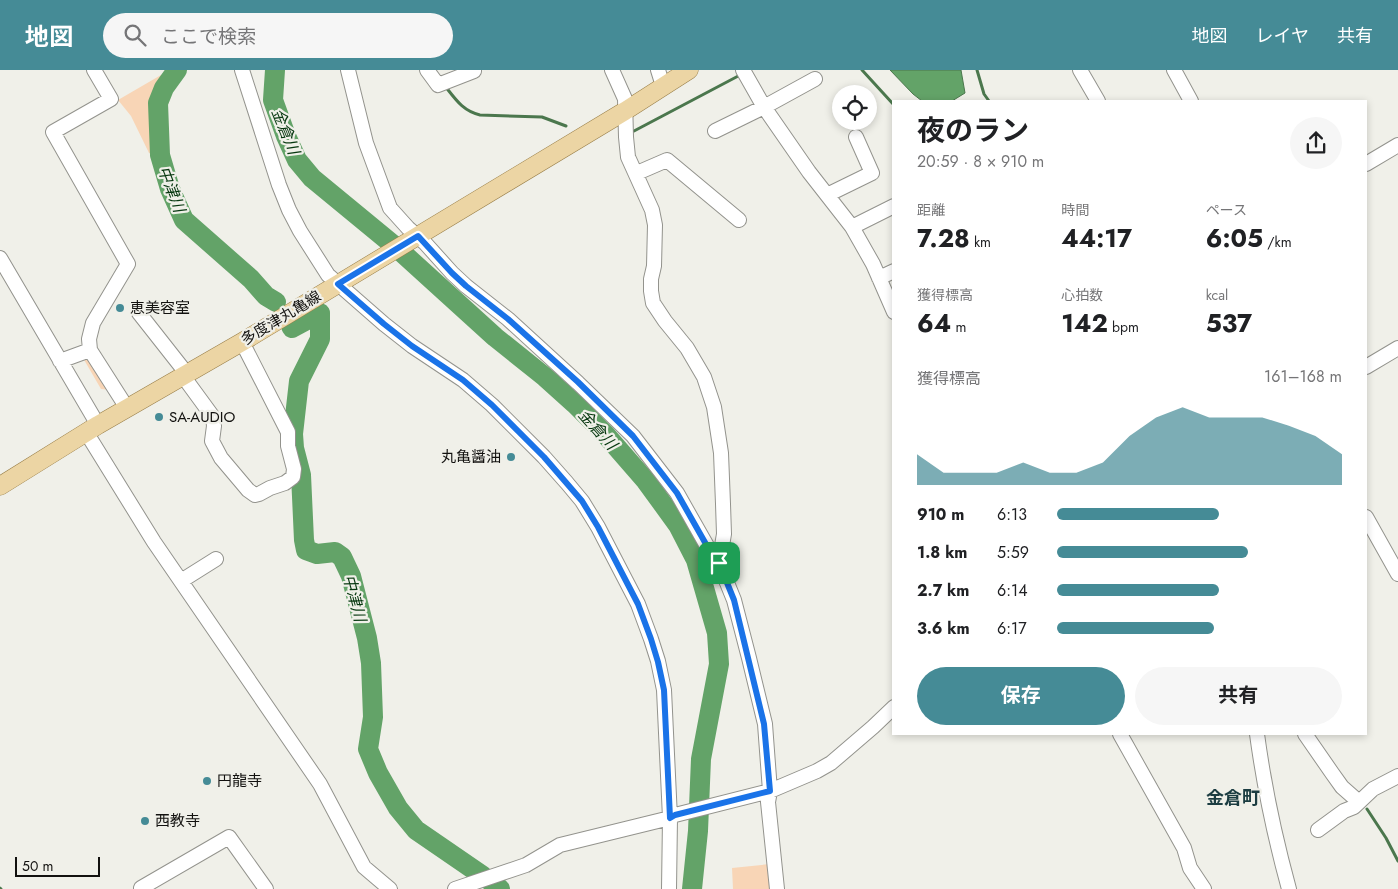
<!DOCTYPE html>
<html lang="ja">
<head>
<meta charset="utf-8">
<style>
	:root { --surface:#fff; --page:#f6f6f6; --text:#202124; --muted:#757577; --accent:#458b96 }
	body { margin:0; font-family:Jost,"Noto Sans JP",sans-serif; background:var(--page); color:var(--text); height:100vh; display:flex; flex-direction:column; font-size:19px; white-space:nowrap }
	* { box-sizing:border-box; margin:0 }
	p { font-size:16px; color:var(--muted) }
	.icon { flex:none; width:28px; height:28px; fill:none; stroke:currentColor; stroke-width:2; stroke-linecap:round; stroke-linejoin:round }
	.map { position:relative; flex:1; overflow:hidden }
	.side { position:absolute; left:892px; top:30px; width:475px; height:635px; display:flex; flex-direction:column; background:var(--surface); border-radius:0px; box-shadow:0 2px 8px #0003 }
	.side>* { flex:none }
	.controls { position:absolute; left:832px; top:15px; display:grid; gap:10px }
	.controls a { display:grid; place-items:center; width:45px; height:45px; border-radius:50%; background:var(--surface); box-shadow:0 2px 8px #0003; font-size:25px }
	.scale { position:absolute; left:15px; bottom:12px; width:85px; box-sizing:border-box; padding-left:5px; border:2px solid #12110f; border-top:0; font-size:14px; line-height:18px; white-space:nowrap; color:#12110f; -webkit-text-stroke:4px #f0f0e9; paint-order:stroke }
	.pin { position:absolute; display:grid; place-items:center; width:42px; height:42px; color:#fff; margin:-21px; border-radius:10px; box-shadow:0 2px 8px #0006 }
	.round { display:grid; place-items:center; flex:none; width:52px; height:52px; border-radius:26px; background:var(--page) }
	.overview { display:flex; align-items:center; justify-content:space-between; height:85px; padding:0 25px }
	h1 { font-size:28px; font-weight:700; line-height:38px }
	.stats { display:grid; grid-template-columns:repeat(3,1fr); gap:8px; height:85px; padding:5px 25px }
	.stats div { display:grid; align-content:center }
	.stats b { font-size:25px; font-weight:700 }
	.stats small { font-size:14px; font-weight:400 }
	.stats p { font-size:14px }
	.chart { height:140px; padding:10px 25px }
	.chart p { display:flex; justify-content:space-between }
	.chart svg { width:100%; height:90px; margin-top:5px; fill:var(--accent); opacity:.7 }
	.cta { display:flex; gap:10px; margin-top:auto; padding:10px 25px }
	.cta a { flex:1; height:58px; border-radius:30px; background:var(--accent); color:#fff; font-size:20px; font-weight:700; line-height:58px; text-align:center }
	.cta a+a { background:var(--page); color:var(--text) }
	ul { padding:0 25px; list-style:none; font-size:16px }
	li { display:grid; grid-template-columns:80px 60px 1fr; align-items:center; height:38px }
	li i { height:12px; border-radius:6px; background:var(--accent) }
	header { display:flex; align-items:center; gap:30px; box-sizing:border-box; height:70px; padding:0 25px; background:var(--accent); color:#fff }
	header strong { font-size:24px }
	nav { display:flex; gap:28px; margin-inline-start:auto; font-size:18px }
	.search { width:350px; height:45px; background:var(--page); display:flex; align-items:center; gap:12px; box-sizing:border-box; padding:0 18px; border-radius:28px; color:var(--muted); font-size:19px }
	.map>svg:first-child { display:block }
</style>
</head>
<body>
<header>
<strong>地図</strong>
<div class="search"><svg class="icon" aria-label="search" viewBox="0 0 24 24"><circle cx="10" cy="10" r="6"/><path d="M15 15l6 6"/></svg>ここで検索</div>
<nav><a>地図</a><a>レイヤ</a><a>共有</a></nav>
</header>
<div class="map">
<svg width="1398" height="819" viewBox="0 0 1398 819">
	<rect width="100%" height="100%" fill="#f0f0e9"/>
	<path fill="#f8d5b6" d="M170,4L160,19L156,36L157,84L149,83L131,46L118,30L161,5Z
		M86,286L111,320L101,319L83,288Z
		M770,794L772,819H733L732,798Z"/>
	<path fill="#63a368" stroke="#4b774d" d="M890,0H961L965,23L952,31H922L913,24Z"/>
	<g fill="none" stroke-linecap="round" stroke-linejoin="round">
		<path stroke="#4b774d" stroke-width="3" d="M862,0L894,35
			M977,0L984,24L989,31
			M445,16C456,30 463,41 480,45L542,47L566,56
			M634,61L742,4
			M1367,739L1386,768L1398,791
			M0,818L1,819"/>
		<path stroke="#63a368" stroke-width="20" d="M177,0L164,18L158,33L160,85L170,119L184,150L251,209L266,226L276,232
			M275,0L273,30L286,66L297,90L312,108L397,178L495,267L545,307L575,334L606,365L646,411L678,455L696,490L717,563L719,594L701,689L698,761L692,819
			M291,256L292,258L320,243V269L299,311L293,364L294,378L301,405L304,470L306,480L317,484L335,482L342,487L351,506L367,568L371,593L373,647L368,679L378,703L398,738L416,760L483,806
			M491,812L500,819"/>
		<defs>
			<path id="minor" d="M94,0L111,29L53,62L128,194L93,253L89,269L90,280L127,338
				M242,0L279,115L289,140L300,161L328,205L384,254L412,276L463,310L492,335L544,387L567,413L582,431L598,457L638,534L651,569L658,591L664,620L670,748L669,819
				M348,0L366,73L390,138L408,158L425,173L452,203L466,216L508,249L578,313L633,366L677,423L711,483L719,493
				M427,0L438,15L474,1
				M612,0L625,29L626,67L628,87L652,140L655,155L654,196L651,209V221L653,233L665,251L687,278L704,307L714,337L721,383L723,434L724,464L719,493L734,530L749,588L765,654L770,721L768,732L777,819
				M658,0L663,16
				M743,0L764,37L809,102L852,157L873,194L894,242
				M1080,0L1098,31
				M1174,0L1191,31
				M715,61L764,37L815,9
				M1366,94L1398,75
				M637,103L667,90L739,150
				M827,125L872,103L856,67
				M852,157L894,136
				M0,188L98,355
				M879,208L894,201
				M139,243L187,304
				M60,291L90,280
				M1366,297L1398,278
				M183,306L213,347L214,356L212,371L221,388L248,420L255,425L259,424L270,418L285,413L293,407L294,399L288,376V362L242,272
				M86,362L154,472L320,714L364,797L390,819
				M1366,447L1398,504
				M181,511L216,489
				M1120,664L1184,778L1190,798L1204,819
				M1257,664C1264,716 1275,768 1289,819
				M1305,664L1332,703L1342,717L1359,732
				M1318,760L1344,741L1354,737L1373,719L1398,706
				M141,818L229,767L266,819
				M455,819L526,795L560,775L670,748L675,745L770,721L817,701L831,693L873,657L894,637"/>
			<path id="major" d="M0,416L98,355L242,272L625,41L689,0"/>
		</defs>
		<use href="#minor" stroke="#93938d" stroke-width="16"/>
		<use href="#major" stroke="#987e48" stroke-width="19"/>
		<use href="#minor" stroke="#fff" stroke-width="14"/>
		<use href="#major" stroke="#ecd5a4" stroke-width="18"/>
	</g>
	<g fill="none" stroke-linecap="round" stroke-linejoin="round">
		<defs>
			<path id="route" d="M418,166L452,203L466,216L508,249L578,312L633,366L677,423L711,483L719,493L734,530L764,654L770,721L675,745L670,748L664,620L658,592L651,569L638,534L598,457L582,431L544,387L492,335L463,310L412,276L384,254L338,214Z"/>
		</defs>
		<use href="#route" stroke="#fff" stroke-width="10"/>
		<use href="#route" stroke="#1a73e8" stroke-width="6"/>
	</g>
	<g fill="#458b96" stroke="#f0f0e9" stroke-width="2">
		<circle cx="120" cy="238" r="5"/>
		<circle cx="159" cy="347" r="5"/>
		<circle cx="511" cy="387" r="5"/>
		<circle cx="207" cy="711" r="5"/>
		<circle cx="145" cy="751" r="5"/>
	</g>
	<g text-anchor="middle" stroke-width="4.5" stroke-linejoin="round" paint-order="stroke">
		<g font-size="15" fill="#12110f" stroke="#f0f0e9" text-anchor="start">
			<text x="130" y="243">恵美容室</text>
			<text x="169" y="352">SA-AUDIO</text>
			<text x="501" y="392" text-anchor="end">丸亀醤油</text>
			<text x="217" y="716">円龍寺</text>
			<text x="155" y="756">西教寺</text>
		</g>
		<g font-size="15" fill="#12110f" stroke="#f0f0e9">
			<text transform="translate(281 248) rotate(-31)" y="5">多度津丸亀線</text>
		</g>
		<g font-size="16" font-style="italic" fill="#073810" stroke="#f0f0e9">
			<text transform="translate(286 61) rotate(68)" y="6">金倉川</text>
			<text transform="translate(172 119) rotate(69)" y="6">中津川</text>
			<text transform="translate(598 359) rotate(48)" y="6">金倉川</text>
			<text transform="translate(355 528) rotate(75)" y="6">中津川</text>
		</g>
		<g font-size="18" font-weight="bold" fill="#1b3c41" stroke="#f0f0e9">
			<text x="1233" y="734">金倉町</text>
		</g>
	</g>
</svg>
<div class="controls">
<a><svg class="icon" aria-label="locate" viewBox="0 0 24 24"><circle cx="12" cy="12" r="6"/><path d="M12 2v4M12 18v4M2 12h4M18 12h4"/></svg></a>
</div>
<div class="scale">50 m</div>
<div class="pin" style="left:719px;top:493px;background:#1e9e55"><svg class="icon" aria-label="arrive" viewBox="0 0 24 24"><path d="M6 21V4h12l-3 4 3 4H6"/></svg></div>
<section class="side">
<div class="overview"><div><h1>夜のラン</h1><p>20:59 · 8 × 910 m</p></div><a class="round"><svg class="icon" aria-label="share" viewBox="0 0 24 24"><path d="M12 15V3M7 8l5-5 5 5M5 13v7h14v-7"/></svg></a></div>
<div class="stats">
<div><p>距離</p><b>7.28<small> km</small></b></div>
<div><p>時間</p><b>44:17</b></div>
<div><p>ペース</p><b>6:05<small> /km</small></b></div>
</div>
<div class="stats">
<div><p>獲得標高</p><b>64<small> m</small></b></div>
<div><p>心拍数</p><b>142<small> bpm</small></b></div>
<div><p>kcal</p><b>537</b></div>
</div>
<div class="chart"><p><span>獲得標高</span>161–168 m</p>
<svg viewBox="0 0 160 44" preserveAspectRatio="none"><path d="M0 44V29L10 38L20 38L30 38L40 33L50 38L60 38L70 33L80 20L90 11L100 6L110 11L120 11L130 11L140 15L150 20L160 29V44z"/></svg>
</div>
<ul>
<li><b>910 m</b>6:13<i style="width:57%"></i></li>
<li><b>1.8 km</b>5:59<i style="width:67%"></i></li>
<li><b>2.7 km</b>6:14<i style="width:57%"></i></li>
<li><b>3.6 km</b>6:17<i style="width:55%"></i></li>
</ul>
<div class="cta"><a>保存</a><a>共有</a></div>
</section>
</div>
</body>
</html>
